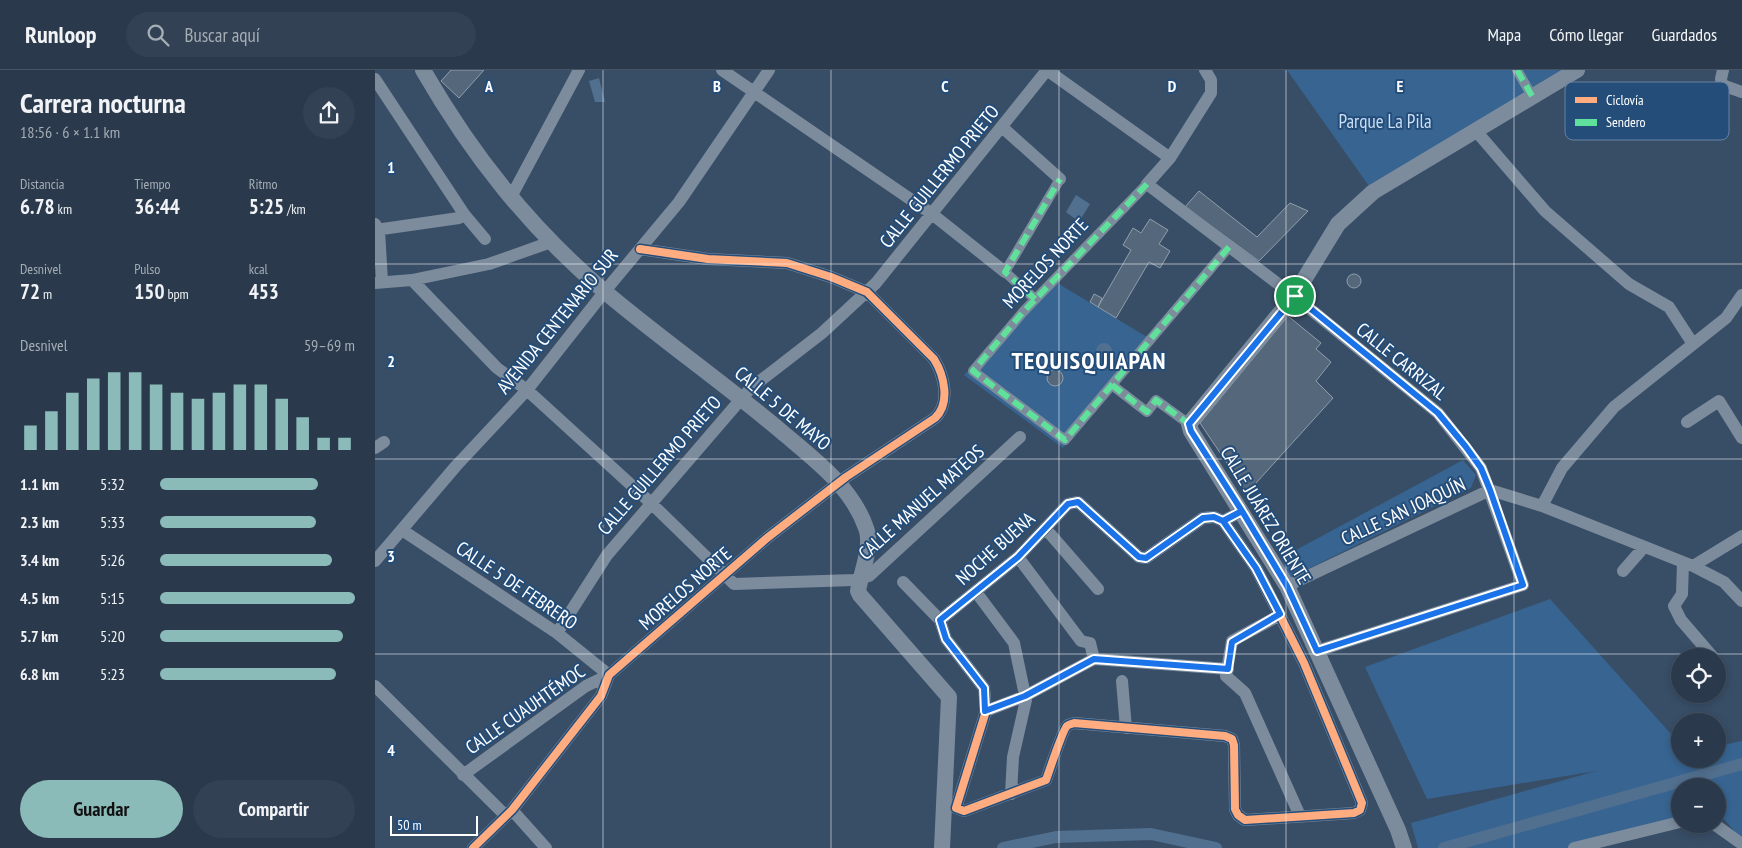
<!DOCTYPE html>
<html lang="es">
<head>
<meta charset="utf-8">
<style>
	:root { --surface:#2a3a4c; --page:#324153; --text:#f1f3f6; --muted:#a5adb5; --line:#465464; --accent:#8bbbb9 }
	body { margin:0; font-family:"PT Sans Narrow",sans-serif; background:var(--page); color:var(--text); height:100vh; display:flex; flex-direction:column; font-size:19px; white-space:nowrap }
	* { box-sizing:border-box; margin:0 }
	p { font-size:16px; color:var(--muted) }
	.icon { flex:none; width:28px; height:28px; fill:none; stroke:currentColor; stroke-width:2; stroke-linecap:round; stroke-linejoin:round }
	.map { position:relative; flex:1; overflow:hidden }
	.details { display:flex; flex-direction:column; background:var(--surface); width:375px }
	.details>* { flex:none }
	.fabs { position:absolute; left:1296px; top:578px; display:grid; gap:10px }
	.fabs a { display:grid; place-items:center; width:55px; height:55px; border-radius:50%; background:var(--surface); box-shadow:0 2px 8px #0003,0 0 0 1px var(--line); font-size:25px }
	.scale { position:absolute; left:15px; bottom:12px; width:88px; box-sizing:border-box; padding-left:5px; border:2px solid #fff; border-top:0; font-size:14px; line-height:18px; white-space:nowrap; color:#fff; -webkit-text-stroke:4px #244d7a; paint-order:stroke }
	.pin { position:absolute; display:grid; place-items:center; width:42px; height:42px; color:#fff; margin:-21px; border:2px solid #fff; border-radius:50%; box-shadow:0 1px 5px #0007 }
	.round { display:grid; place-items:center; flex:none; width:52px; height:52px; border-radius:26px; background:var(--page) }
	.overview { display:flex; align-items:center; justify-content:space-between; height:85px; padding:0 20px }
	h1 { font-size:28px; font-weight:600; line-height:38px }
	.figures { display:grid; grid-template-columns:repeat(3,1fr); gap:8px; height:85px; padding:5px 20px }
	.figures div { display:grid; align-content:center }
	.figures b { font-size:21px; font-weight:600 }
	.figures small { font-size:14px; font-weight:400 }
	.figures p { font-size:14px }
	.chart { height:140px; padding:10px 20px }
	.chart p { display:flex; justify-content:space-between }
	.chart svg { width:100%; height:90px; margin-top:5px; stroke:var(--accent); stroke-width:6 }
	.primary-button { display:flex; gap:10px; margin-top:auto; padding:10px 20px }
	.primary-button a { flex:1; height:58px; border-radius:30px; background:var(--accent); color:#111; font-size:20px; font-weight:600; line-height:58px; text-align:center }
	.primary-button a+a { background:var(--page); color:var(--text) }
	ul { padding:0 20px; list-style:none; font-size:16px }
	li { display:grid; grid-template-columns:80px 60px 1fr; align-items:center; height:38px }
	li i { height:12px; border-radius:6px; background:var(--accent) }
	header { display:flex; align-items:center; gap:30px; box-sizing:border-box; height:70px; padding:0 25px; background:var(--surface); border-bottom:1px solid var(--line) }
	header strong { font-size:24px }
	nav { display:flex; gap:28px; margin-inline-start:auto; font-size:18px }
	.search { width:350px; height:45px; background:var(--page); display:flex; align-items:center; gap:12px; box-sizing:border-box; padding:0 18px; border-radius:28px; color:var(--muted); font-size:19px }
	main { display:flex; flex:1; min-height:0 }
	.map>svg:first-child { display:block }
</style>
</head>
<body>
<header>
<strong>Runloop</strong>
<div class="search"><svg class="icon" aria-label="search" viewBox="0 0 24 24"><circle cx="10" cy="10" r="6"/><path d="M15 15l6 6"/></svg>Buscar aquí</div>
<nav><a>Mapa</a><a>Cómo llegar</a><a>Guardados</a></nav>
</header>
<main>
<section class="details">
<div class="overview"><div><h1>Carrera nocturna</h1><p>18:56 · 6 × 1.1 km</p></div><a class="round"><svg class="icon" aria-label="share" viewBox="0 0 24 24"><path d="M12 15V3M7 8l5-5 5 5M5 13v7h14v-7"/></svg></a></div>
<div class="figures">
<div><p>Distancia</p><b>6.78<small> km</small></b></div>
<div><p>Tiempo</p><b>36:44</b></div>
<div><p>Ritmo</p><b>5:25<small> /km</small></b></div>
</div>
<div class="figures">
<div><p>Desnivel</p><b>72<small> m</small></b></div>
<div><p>Pulso</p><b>150<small> bpm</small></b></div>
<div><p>kcal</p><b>453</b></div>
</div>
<div class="chart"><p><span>Desnivel</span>59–69 m</p>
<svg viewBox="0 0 160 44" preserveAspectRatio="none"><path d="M5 44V32M15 44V25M25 44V16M35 44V9M45 44V6M55 44V6M65 44V12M75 44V16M85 44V19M95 44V16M105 44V12M115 44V12M125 44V19M135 44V28M145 44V38M155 44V38"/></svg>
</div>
<ul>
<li><b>1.1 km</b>5:32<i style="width:81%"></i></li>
<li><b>2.3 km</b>5:33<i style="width:80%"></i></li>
<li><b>3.4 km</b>5:26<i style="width:88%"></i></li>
<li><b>4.5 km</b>5:15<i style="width:100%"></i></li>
<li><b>5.7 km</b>5:20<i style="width:94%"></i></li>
<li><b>6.8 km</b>5:23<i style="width:90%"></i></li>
</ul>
<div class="primary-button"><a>Guardar</a><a>Compartir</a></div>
</section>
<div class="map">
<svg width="1367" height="778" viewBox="0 0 1367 778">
	<rect width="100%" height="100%" fill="#384e66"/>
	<path fill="#376491" d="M912,0H1197L996,119Z
		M679,211L772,267L688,378L589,305Z
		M1088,390L1101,405L1096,418L915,508L906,488Z
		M1175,529L1305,674V689H1342L1343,676L1367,671V770L1349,749L1343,748L1342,716H1305V747L1199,778H1043L1036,753L1221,701L1052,729L990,597Z"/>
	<path fill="#516f8f" d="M224,8L230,32H220L214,11Z
		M701,125L715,134L704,152L691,142Z
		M721 281a8 8 0 1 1 16 0a8 8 0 1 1-16 0Z"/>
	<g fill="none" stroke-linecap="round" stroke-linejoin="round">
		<path stroke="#516f8f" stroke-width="12" d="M628,778L681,767L776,764L841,778
			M1069,778L1367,694"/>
	</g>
	<path fill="#55677a" stroke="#909eac" d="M76,0H109L84,28L66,11Z
		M824,121L882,167L915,133L933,141L884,191L810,137Z
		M775,149L793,160L784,174L795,181L785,198L774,192L741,248L723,237L756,180L748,175L758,158L766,163Z
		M972 211a7 7 0 1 1 14 0a7 7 0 1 1-14 0Z
		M719,224L727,228L723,237L715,232Z
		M913,246L946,273L941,279L956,292L941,311L958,328L872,423L825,353Z
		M672 308a8 8 0 1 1 16 0a8 8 0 1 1-16 0Z"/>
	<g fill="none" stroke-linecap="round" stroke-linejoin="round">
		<path stroke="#7c8c9d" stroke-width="10" d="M1142,0L1157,26
			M772,114L648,242L598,301L690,370L854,177
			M660,229L630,202L685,109
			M737,315L772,342L781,330L814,354"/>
		<path stroke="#7c8c9d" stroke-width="12" d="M347,0L557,144L630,202
			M672,0L795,88
			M830,0L836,10V23L795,88L772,114L919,226L1063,343L1106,398L1148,515L942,581
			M1348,0L1346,9L1347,15L1367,22
			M0,9L89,144L110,169
			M627,57L685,109
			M1101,61L1170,141L1254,214L1294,237L1318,274
			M136,127L204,0
			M0,154L4,160L7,212
			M0,160L84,148L89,144
			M37,210L122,298L152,320L276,433L359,514L479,510L494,506L645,367
			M0,213L37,210L114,194L176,172
			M1312,352L1344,331L1367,368
			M0,378L9,372
			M1167,436L1187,398L1239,337L1351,248L1367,225
			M848,451L881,498L929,593L987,733L985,740L979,743L870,750L863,745L860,739L859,675L857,669L850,666L699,653C697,654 694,654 692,656C688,659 674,702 671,710L589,741L581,738L611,641L609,618L571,569L565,550L643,487L693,434L703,432L764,487L771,488L828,448L839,447L848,451L867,441
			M670,458L723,519
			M27,460L182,563L234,605
			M643,487L706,571L715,573L719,589
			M0,491L81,396L152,320L230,221L304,132L394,0
			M1308,493L1307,524L1299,536L1306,550L1337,586
			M1318,496L1367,466
			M1248,501L1269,477
			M528,512L565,550
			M912,516L1115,420L1167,436L1318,496L1349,512L1367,531
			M601,522L639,573L651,630L638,687L636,724
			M905,545L857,571L851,606L870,623L925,746
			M182,563L232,485L367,328L376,318L447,263L501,213L672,0
			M719,589L853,599
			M747,611L751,658
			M0,616L131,746
			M611,641L650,626L719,589
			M88,705L211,616L234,605
			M137,740L171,778
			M1339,754L1367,774
			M98,778L137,740L226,626L234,605L392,468L471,407L560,348C576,333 569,305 559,289L492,222L456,207L412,193L333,189L265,179
			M1199,778L1305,752"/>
		<path stroke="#7c8c9d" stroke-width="16" d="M48,0C97,85 154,157 229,221C287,270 349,313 407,362C439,389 477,417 491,458C498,475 486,503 483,521L485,525L574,627L567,778
			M1029,778L1023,760L912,516L816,361L814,354L919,226L963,154L998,122L1202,0"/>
		<path stroke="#60e19b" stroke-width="6" stroke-dasharray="12 6" stroke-linecap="butt" d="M1142,0L1157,26
			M772,114L648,242L598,301L690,370L854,177
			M660,229L630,202L685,109
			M737,315L772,342L781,330L814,354"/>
		<defs>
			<path id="cycleway" d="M848,451L881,498L929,593L987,733L985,740L979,743L870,750L863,745L860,739L859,675L857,669L850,666L699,653C697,654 694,654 692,656C688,659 674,702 671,710L589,741L581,738L611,641L609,618L571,569L565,550L643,487L693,434L703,432L764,487L771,488L828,448L839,447L848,451L867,441
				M98,778L137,740L226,626L234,605L392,468L471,407L560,348C576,333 569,305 559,289L492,222L456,207L412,193L333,189L265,179"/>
		</defs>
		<use href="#cycleway" stroke="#244d7a" stroke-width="11"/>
		<use href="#cycleway" stroke="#ffac80" stroke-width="8"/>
	</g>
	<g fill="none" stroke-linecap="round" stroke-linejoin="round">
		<defs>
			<path id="route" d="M920,226L814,354L816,361L867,441L848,451L839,447L828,448L771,488L764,487L703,432L693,434L643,487L565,550L571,569L609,618L610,641L650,626L719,589L853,599L857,572L905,544L881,498L848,451L867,441L912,516L942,581L1148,515L1115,420L1106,398L1091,377L1063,343L920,226"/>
		</defs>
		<use href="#route" stroke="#fff" stroke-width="10"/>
		<use href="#route" stroke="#1a73e8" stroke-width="6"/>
	</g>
	<path fill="none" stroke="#fff" stroke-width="1" stroke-opacity="0.55" d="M228,0V778M456,0V778M684,0V778M911,0V778M1139,0V778M0,194H1367M0,389H1367M0,584H1367"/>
	<g text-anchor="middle" stroke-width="4" stroke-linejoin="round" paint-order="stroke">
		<g font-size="19" fill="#cadef4" stroke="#244d7a">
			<text x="1010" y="58">Parque La Pila</text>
		</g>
		<g font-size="19" fill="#fff" stroke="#244d7a">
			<text transform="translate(564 106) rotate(-51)" y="7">CALLE GUILLERMO PRIETO</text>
			<text transform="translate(670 193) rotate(-47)" y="7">MORELOS NORTE</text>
			<text transform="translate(182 251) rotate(-51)" y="7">AVENIDA CENTENARIO SUR</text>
			<text transform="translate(1027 291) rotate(39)" y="7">CALLE CARRIZAL</text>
			<text transform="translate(408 338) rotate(40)" y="7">CALLE 5 DE MAYO</text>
			<text transform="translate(284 395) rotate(-49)" y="7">CALLE GUILLERMO PRIETO</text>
			<text transform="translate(546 432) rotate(-42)" y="7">CALLE MANUEL MATEOS</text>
			<text transform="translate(1028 441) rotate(-25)" y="7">CALLE SAN JOAQUÍN</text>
			<text transform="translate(891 445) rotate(59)" y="7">CALLE JUÁREZ ORIENTE</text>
			<text transform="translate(620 478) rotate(-42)" y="7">NOCHE BUENA</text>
			<text transform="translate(142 515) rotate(34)" y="7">CALLE 5 DE FEBRERO</text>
			<text transform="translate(310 518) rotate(-41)" y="7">MORELOS NORTE</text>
			<text transform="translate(150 639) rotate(-35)" y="7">CALLE CUAUHTÉMOC</text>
		</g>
		<g font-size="24" font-weight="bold" letter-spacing="1" fill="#fff" stroke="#244d7a">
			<text x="714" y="299">TEQUISQUIAPAN</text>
		</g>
	</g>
	<rect x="1190" y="12" width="164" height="58" rx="8" fill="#244d7a" stroke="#6682a2" stroke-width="1"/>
	<rect x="1200" y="27" width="22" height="6" fill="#ffac80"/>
	<rect x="1200" y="49" width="22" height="7" fill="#60e19b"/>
	<g font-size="14" fill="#fff">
		<text x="1231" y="35">Ciclovía</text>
		<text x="1231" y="57">Sendero</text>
	</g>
	<g font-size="16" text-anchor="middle" font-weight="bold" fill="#fff" stroke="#244d7a" stroke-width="4" stroke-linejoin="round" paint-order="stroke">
		<text x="114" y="22">A</text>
		<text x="342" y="22">B</text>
		<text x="570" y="22">C</text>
		<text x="797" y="22">D</text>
		<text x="1025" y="22">E</text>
		<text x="16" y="103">1</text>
		<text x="16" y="297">2</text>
		<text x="16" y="492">3</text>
		<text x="16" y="686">4</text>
	</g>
</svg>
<div class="fabs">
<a><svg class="icon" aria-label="locate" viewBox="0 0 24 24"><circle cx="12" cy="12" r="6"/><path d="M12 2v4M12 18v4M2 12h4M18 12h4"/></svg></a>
<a>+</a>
<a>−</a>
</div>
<div class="scale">50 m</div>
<div class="pin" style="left:920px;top:226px;background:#1e9e55"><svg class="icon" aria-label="arrive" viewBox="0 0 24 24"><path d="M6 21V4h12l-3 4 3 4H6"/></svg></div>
</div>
</main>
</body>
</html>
